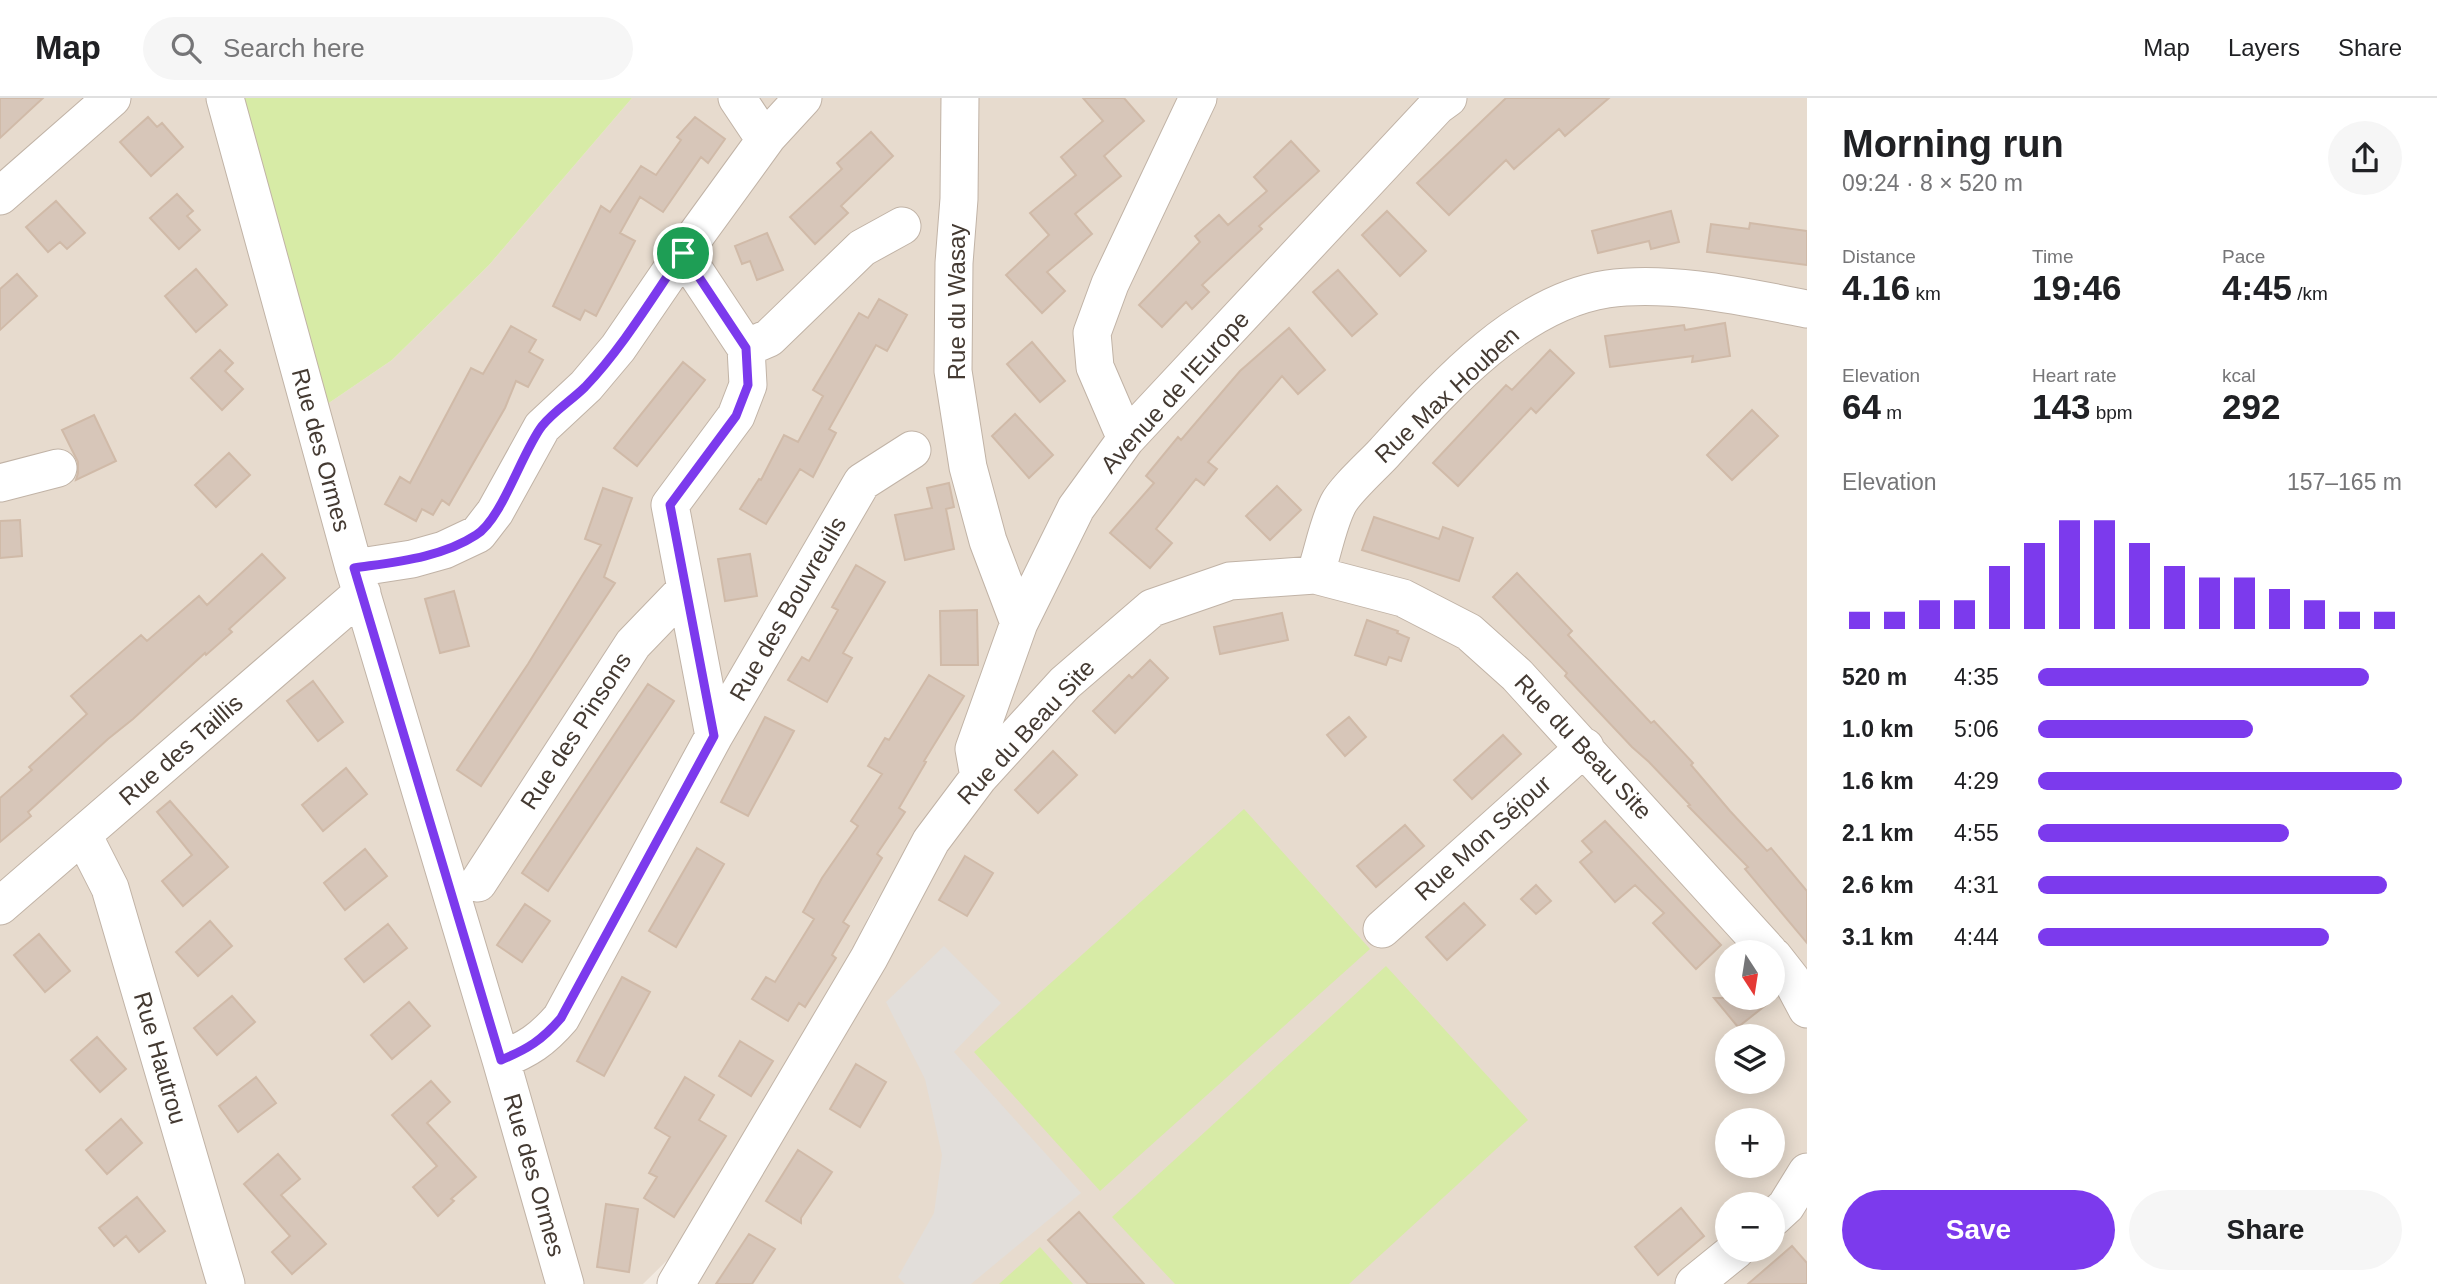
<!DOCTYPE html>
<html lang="en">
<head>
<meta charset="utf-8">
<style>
	:root { --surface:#fff; --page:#f6f6f6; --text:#202124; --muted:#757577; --line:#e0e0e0; --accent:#7c3aed }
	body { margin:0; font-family:Arial,sans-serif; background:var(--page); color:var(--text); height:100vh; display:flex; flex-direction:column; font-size:26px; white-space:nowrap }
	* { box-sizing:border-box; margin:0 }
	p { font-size:23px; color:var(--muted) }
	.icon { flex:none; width:38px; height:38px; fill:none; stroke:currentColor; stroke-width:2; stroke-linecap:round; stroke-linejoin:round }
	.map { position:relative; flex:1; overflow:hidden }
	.sheet { display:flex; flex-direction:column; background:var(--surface); width:630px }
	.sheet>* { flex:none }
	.needle { width:46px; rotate:168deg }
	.fabs { position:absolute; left:1715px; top:842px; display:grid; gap:14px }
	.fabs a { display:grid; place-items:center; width:70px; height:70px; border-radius:50%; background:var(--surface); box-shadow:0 4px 18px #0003; font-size:35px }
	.pin { position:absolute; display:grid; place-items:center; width:60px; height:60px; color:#fff; margin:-30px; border:4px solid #fff; border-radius:50%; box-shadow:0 2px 7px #0007 }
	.round { display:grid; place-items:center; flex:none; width:74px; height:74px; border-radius:37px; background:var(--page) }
	.headline { display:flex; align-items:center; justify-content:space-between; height:119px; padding:0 35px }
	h1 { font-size:38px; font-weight:600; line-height:52px }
	.metrics { display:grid; grid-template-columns:repeat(3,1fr); gap:10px; height:119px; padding:7px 35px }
	.metrics div { display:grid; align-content:center }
	.metrics b { font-size:35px; font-weight:600 }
	.metrics small { font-size:19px; font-weight:400 }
	.metrics p { font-size:19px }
	.chart { height:196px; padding:14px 35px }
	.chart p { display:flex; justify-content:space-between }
	.chart svg { width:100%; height:126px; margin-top:7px; stroke:var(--accent); stroke-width:6 }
	.button { display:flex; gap:14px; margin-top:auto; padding:14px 35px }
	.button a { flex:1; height:80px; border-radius:42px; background:var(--accent); color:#fff; font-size:28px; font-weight:600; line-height:80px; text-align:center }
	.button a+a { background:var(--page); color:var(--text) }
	ul { padding:0 35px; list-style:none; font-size:23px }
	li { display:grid; grid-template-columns:112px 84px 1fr; align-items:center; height:52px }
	li i { height:18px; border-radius:9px; background:var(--accent) }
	header { display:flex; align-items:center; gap:42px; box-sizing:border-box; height:98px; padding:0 35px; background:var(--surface); border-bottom:2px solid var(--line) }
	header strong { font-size:33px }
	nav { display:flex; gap:38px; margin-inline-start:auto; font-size:24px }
	.search { width:490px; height:63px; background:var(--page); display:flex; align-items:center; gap:18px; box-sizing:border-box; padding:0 24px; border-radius:38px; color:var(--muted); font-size:26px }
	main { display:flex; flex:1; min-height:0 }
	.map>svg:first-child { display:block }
</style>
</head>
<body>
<header>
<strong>Map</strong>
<div class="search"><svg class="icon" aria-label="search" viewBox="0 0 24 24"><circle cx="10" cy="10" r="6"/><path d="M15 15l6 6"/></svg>Search here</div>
<nav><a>Map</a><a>Layers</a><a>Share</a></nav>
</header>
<main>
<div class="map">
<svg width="1807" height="1186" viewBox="0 0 1807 1186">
	<rect width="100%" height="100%" fill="#f2eae1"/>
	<path fill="#e7dbce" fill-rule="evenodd" d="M0,0H211L413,725L546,1186H0Z
		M632,0H1807V897L1434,507L1204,482L944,698L873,809L802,960L705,1125L643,1186H575L320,311L392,262L489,167Z
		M1327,487L1467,540L1756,854H1727V900H1773V872L1781,881L1807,931V1053L1765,1106H1727V1147L1681,1186H686L973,705L1056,608L1161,515L1233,490ZM1727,938H1773V984H1727ZM1727,1022H1773V1068H1727Z
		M1807,1092V1186H1706L1748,1152H1773V1131Z"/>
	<path fill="#d7eba6" d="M236,0H632L489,167L392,262L320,311Z
		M1244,711L1370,851L1100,1093L974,954Z
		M1386,868L1528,1022L1349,1186H1175L1112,1119Z
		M1040,1149L1073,1186H999Z"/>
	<path fill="#e2deda" d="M944,848L1001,905L954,954L1081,1095L971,1186H905L898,1179L934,1115L942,1057L925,981L886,904Z"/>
	<path fill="#d7c6b9" stroke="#d0baa8" stroke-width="2" d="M0,0H43L0,40Z
		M1083,0H1124L1144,23L1104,58L1121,78L1075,116L1092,136L1047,174L1065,193L1042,215L1006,177L1049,137L1030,115L1076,77L1061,59L1103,23Z
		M1506,0H1609L1565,38L1559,31L1514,71L1506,62L1449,117L1417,85Z
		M148,19L157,29L162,25L183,49L151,78L120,44Z
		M695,19L725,41L708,65L701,59L663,114L640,99L620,135L635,143L596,218L585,212L580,222L553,208L601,108L610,114L641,68L656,77L681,42L677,39Z
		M871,34L893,58L841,108L848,115L815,146L790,119L842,71L837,65Z
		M1291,43L1319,73L1259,128L1262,131L1202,187L1209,194L1192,211L1186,204L1162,229L1139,207L1200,144L1195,138L1219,117L1228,127L1267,93L1254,79Z
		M177,96L193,113L187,118L200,132L179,151L150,120Z
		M56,103L85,135L67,151L60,144L48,154L26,129Z
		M1387,113L1426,153L1400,178L1362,137Z
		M1671,113L1679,144L1651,151L1649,143L1598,155L1592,133Z
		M1750,125L1807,133V167L1707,154L1711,126L1749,131Z
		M767,135L783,172L757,182L750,163L742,166L735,148Z
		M196,171L227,207L196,234L165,198Z
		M1338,172L1377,216L1352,238L1313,194Z
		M17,176L37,198L0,232V191Z
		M879,201L907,217L887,253L876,247L829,331L836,335L813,379L800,371L766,426L740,411L759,381L761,382L784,337L798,344L823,298L813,292L859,215L868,220Z
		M1725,225L1730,258L1692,264L1693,258L1610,269L1605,238L1684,227L1685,232Z
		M511,228L536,242L529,254L543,262L528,289L516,283L505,310L449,407L442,402L433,417L422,411L416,423L385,406L400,379L410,385L471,270L483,276Z
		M1289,230L1325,272L1298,296L1282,278L1208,364L1217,371L1204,387L1196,381L1156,431L1172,445L1150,470L1110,435L1154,385L1146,378L1178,339L1181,342L1240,273Z
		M1032,244L1065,283L1040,304L1007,266Z
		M220,252L233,265L225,273L243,291L222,312L191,280Z
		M1550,252L1574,275L1536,315L1531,310L1458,388L1433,365L1506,287L1512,292Z
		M683,264L705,282L637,368L614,350Z
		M1752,312L1778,338L1732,382L1707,357Z
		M1015,316L1053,357L1029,380L992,338Z
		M94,317L116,363L76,382L78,375V364L62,332Z
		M229,355L250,377L216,409L195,387Z
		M949,385L954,409L946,411L954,451L905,462L895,417L932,410L927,390Z
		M1277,388L1301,412L1270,442L1246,418Z
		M603,390L632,400L604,479L615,485L481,688L457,672L528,566L601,447L585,441Z
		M1374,419L1439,441L1443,429L1473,440L1459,483L1362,452Z
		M20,422L22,458L0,460V423Z
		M262,456L285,480L229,531L232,534L206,557L205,555L133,621L108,641L28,714L31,718L0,744V700L32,672L29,669L87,616L71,598L141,537L147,543L199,498L207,507Z
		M750,456L757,498L725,503L718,461Z
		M856,467L885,484L843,555L852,560L827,604L788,582L802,559L809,563L838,512L832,509Z
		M1517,475L1572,533L1568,537L1651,625L1654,623L1693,665L1691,667L1730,713L1767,753L1771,750L1807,793V845L1745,771L1748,769L1688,708L1690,707L1649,664L1632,649L1565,578L1567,575L1493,499Z
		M454,493L469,548L440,555L425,501Z
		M977,512L978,567H941L940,513Z
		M1282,515L1288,542L1220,556L1214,529Z
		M1367,522L1398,533L1397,535L1409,540L1401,563L1389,559L1386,567L1355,557Z
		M1150,562L1168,580L1115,635L1093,613L1129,577L1132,580Z
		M929,577L964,598L924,663L926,664L899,710L905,714L877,756L882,760L843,824L849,828L832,857L836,860L805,909L799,905L788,923L752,901L766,879L775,884L814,821L803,814L822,780L858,728L851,723L882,676L868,668L885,640L889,642Z
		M313,583L343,624L318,643L287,603Z
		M648,586L674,603L548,793L522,775Z
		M765,619L794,633L748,718L721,704Z
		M1349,619L1366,639L1345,658L1327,637Z
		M1503,637L1521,656L1472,701L1454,682Z
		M1053,653L1077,677L1038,715L1015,692Z
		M346,670L367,696L323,733L302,707Z
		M170,703L228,769L183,808L162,783L192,757L157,714Z
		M1605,723L1721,847L1696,871L1653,825L1664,815L1635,787L1615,804L1580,764L1592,754L1582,743Z
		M1405,727L1424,748L1376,789L1357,768Z
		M697,750L724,766L676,849L649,833Z
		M365,751L387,778L345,812L324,785Z
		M965,758L993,775L967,818L939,802Z
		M1536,787L1551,803L1536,816L1521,801Z
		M1464,805L1485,827L1447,862L1426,839Z
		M525,806L550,823L522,864L497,847Z
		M210,823L232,848L198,878L176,854Z
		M388,826L407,850L364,884L345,861Z
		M39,836L70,873L45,894L14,857Z
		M622,879L650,894L604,978L577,963Z
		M232,898L255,924L217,957L194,930Z
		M1714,900H1775L1738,929Z
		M409,904L430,928L392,961L371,937Z
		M97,939L126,971L100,994L71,962Z
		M740,943L773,963L751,998L719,978Z
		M856,966L886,984L860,1029L830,1011Z
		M256,979L276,1005L238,1034L219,1008Z
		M685,979L714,997L699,1022L726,1038L674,1119L644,1100L657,1079L649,1075L670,1039L655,1030Z
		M431,983L450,1004L427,1025L476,1079L451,1101L454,1103L438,1118L413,1089L437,1068L392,1017Z
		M121,1021L142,1045L107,1076L86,1052Z
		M798,1052L832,1074L801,1120V1125L766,1103Z
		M278,1056L300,1081L281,1097L326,1146L292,1176L272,1154L290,1138L244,1086Z
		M137,1099L165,1133L139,1154L126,1138L114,1148L99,1130Z
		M606,1106L638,1111L629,1174L597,1169Z
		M1681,1110L1704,1138L1658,1177L1635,1149Z
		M1079,1114L1144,1186H1088L1048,1142Z
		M749,1136L775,1151L752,1186H716Z
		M1792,1148L1807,1165V1186H1748Z"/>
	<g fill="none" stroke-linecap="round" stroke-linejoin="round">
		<defs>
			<path id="minor" d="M225,0L354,470L501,962L565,1186
				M737,0L765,42
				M960,0L959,101L954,165L953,273L968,369L988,443L1019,525
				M0,98L112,0
				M683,155L746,250L748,287L736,318L670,407L714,638
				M746,250L769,240L862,150L902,128
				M1126,341L1095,269L1092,235L1110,186L1198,0
				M0,385L58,370
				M354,470L412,461L444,452L478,436L495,414L542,329L586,288L618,250L683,155L768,38L803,0
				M1315,477C1323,455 1327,428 1338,406C1345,392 1372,368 1384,355C1442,291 1517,205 1607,191C1670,182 1745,199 1807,211
				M979,679L974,651L1019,525L1076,410L1126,341L1437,8L1448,0
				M83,737L110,790L226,1186
				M478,785L633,546L686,491
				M0,808L362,495
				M1382,831L1585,649
				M1773,858L1791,881L1807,911
				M501,962C528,951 542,942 561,920L714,638L862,384L912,352
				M1773,1120L1786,1108L1807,1074
				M676,1186L869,860L931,743L979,679L1065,585L1152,510L1230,483L1315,477L1403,500L1469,534L1517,577L1769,854
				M1694,1186L1736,1152"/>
		</defs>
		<use href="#minor" stroke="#c1b3a6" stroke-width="39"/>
		<use href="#minor" stroke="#fff" stroke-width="37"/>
	</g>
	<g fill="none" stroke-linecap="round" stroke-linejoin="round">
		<defs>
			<path id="route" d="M683,155L746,250L748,287L736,318L670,407L714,638L561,920C542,942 528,951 501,962L354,470C394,464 441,460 476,437C502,421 522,354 542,328C554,313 572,302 585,289C623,249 652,200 683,155Z"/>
		</defs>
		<use href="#route" stroke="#fff" stroke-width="14"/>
		<use href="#route" stroke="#7c3aed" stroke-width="9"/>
	</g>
	<g text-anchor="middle" stroke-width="5" stroke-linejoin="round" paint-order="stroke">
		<g font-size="24" fill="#443a32" stroke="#fff">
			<text transform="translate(957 204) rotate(-90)" y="8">Rue du Wasay</text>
			<text transform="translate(1175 294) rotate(-48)" y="8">Avenue de l'Europe</text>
			<text transform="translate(1447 297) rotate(-43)" y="8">Rue Max Houben</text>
			<text transform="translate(321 352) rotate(75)" y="8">Rue des Ormes</text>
			<text transform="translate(788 511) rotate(-60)" y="8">Rue des Bouvreuils</text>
			<text transform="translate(576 633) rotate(-57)" y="8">Rue des Pinsons</text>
			<text transform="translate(1026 634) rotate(-47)" y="8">Rue du Beau Site</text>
			<text transform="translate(1583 649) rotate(47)" y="8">Rue du Beau Site</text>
			<text transform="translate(181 652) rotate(-41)" y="8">Rue des Taillis</text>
			<text transform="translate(1483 740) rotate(-42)" y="8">Rue Mon Séjour</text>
			<text transform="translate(160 960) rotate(74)" y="8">Rue Hautrou</text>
			<text transform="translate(534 1077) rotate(74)" y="8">Rue des Ormes</text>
		</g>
	</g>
</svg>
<div class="fabs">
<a><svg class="needle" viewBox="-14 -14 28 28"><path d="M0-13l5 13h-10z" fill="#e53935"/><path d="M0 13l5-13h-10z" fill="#757577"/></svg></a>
<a><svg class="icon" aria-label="layers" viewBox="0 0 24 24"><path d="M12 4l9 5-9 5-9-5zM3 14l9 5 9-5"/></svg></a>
<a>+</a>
<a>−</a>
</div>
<div class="pin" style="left:683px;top:155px;background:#1e9e55"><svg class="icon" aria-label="arrive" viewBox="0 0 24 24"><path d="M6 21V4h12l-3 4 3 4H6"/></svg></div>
</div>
<section class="sheet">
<div class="headline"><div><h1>Morning run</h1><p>09:24 · 8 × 520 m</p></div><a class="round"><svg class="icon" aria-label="share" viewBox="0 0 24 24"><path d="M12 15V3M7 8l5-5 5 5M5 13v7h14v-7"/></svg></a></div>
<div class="metrics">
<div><p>Distance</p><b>4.16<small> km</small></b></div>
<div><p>Time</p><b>19:46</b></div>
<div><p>Pace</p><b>4:45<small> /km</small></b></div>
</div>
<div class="metrics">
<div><p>Elevation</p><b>64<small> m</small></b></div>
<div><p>Heart rate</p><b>143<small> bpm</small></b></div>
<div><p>kcal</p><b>292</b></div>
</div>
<div class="chart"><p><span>Elevation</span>157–165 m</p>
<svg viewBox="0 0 160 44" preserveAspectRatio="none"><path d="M5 44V38M15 44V38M25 44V34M35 44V34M45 44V22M55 44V14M65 44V6M75 44V6M85 44V14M95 44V22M105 44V26M115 44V26M125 44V30M135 44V34M145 44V38M155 44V38"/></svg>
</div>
<ul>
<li><b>520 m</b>4:35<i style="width:91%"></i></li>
<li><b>1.0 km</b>5:06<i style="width:59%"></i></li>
<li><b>1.6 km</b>4:29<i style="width:100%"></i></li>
<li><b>2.1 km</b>4:55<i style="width:69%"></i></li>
<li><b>2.6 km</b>4:31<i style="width:96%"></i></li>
<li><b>3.1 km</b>4:44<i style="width:80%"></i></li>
</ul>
<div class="button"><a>Save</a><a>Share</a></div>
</section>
</main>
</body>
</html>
